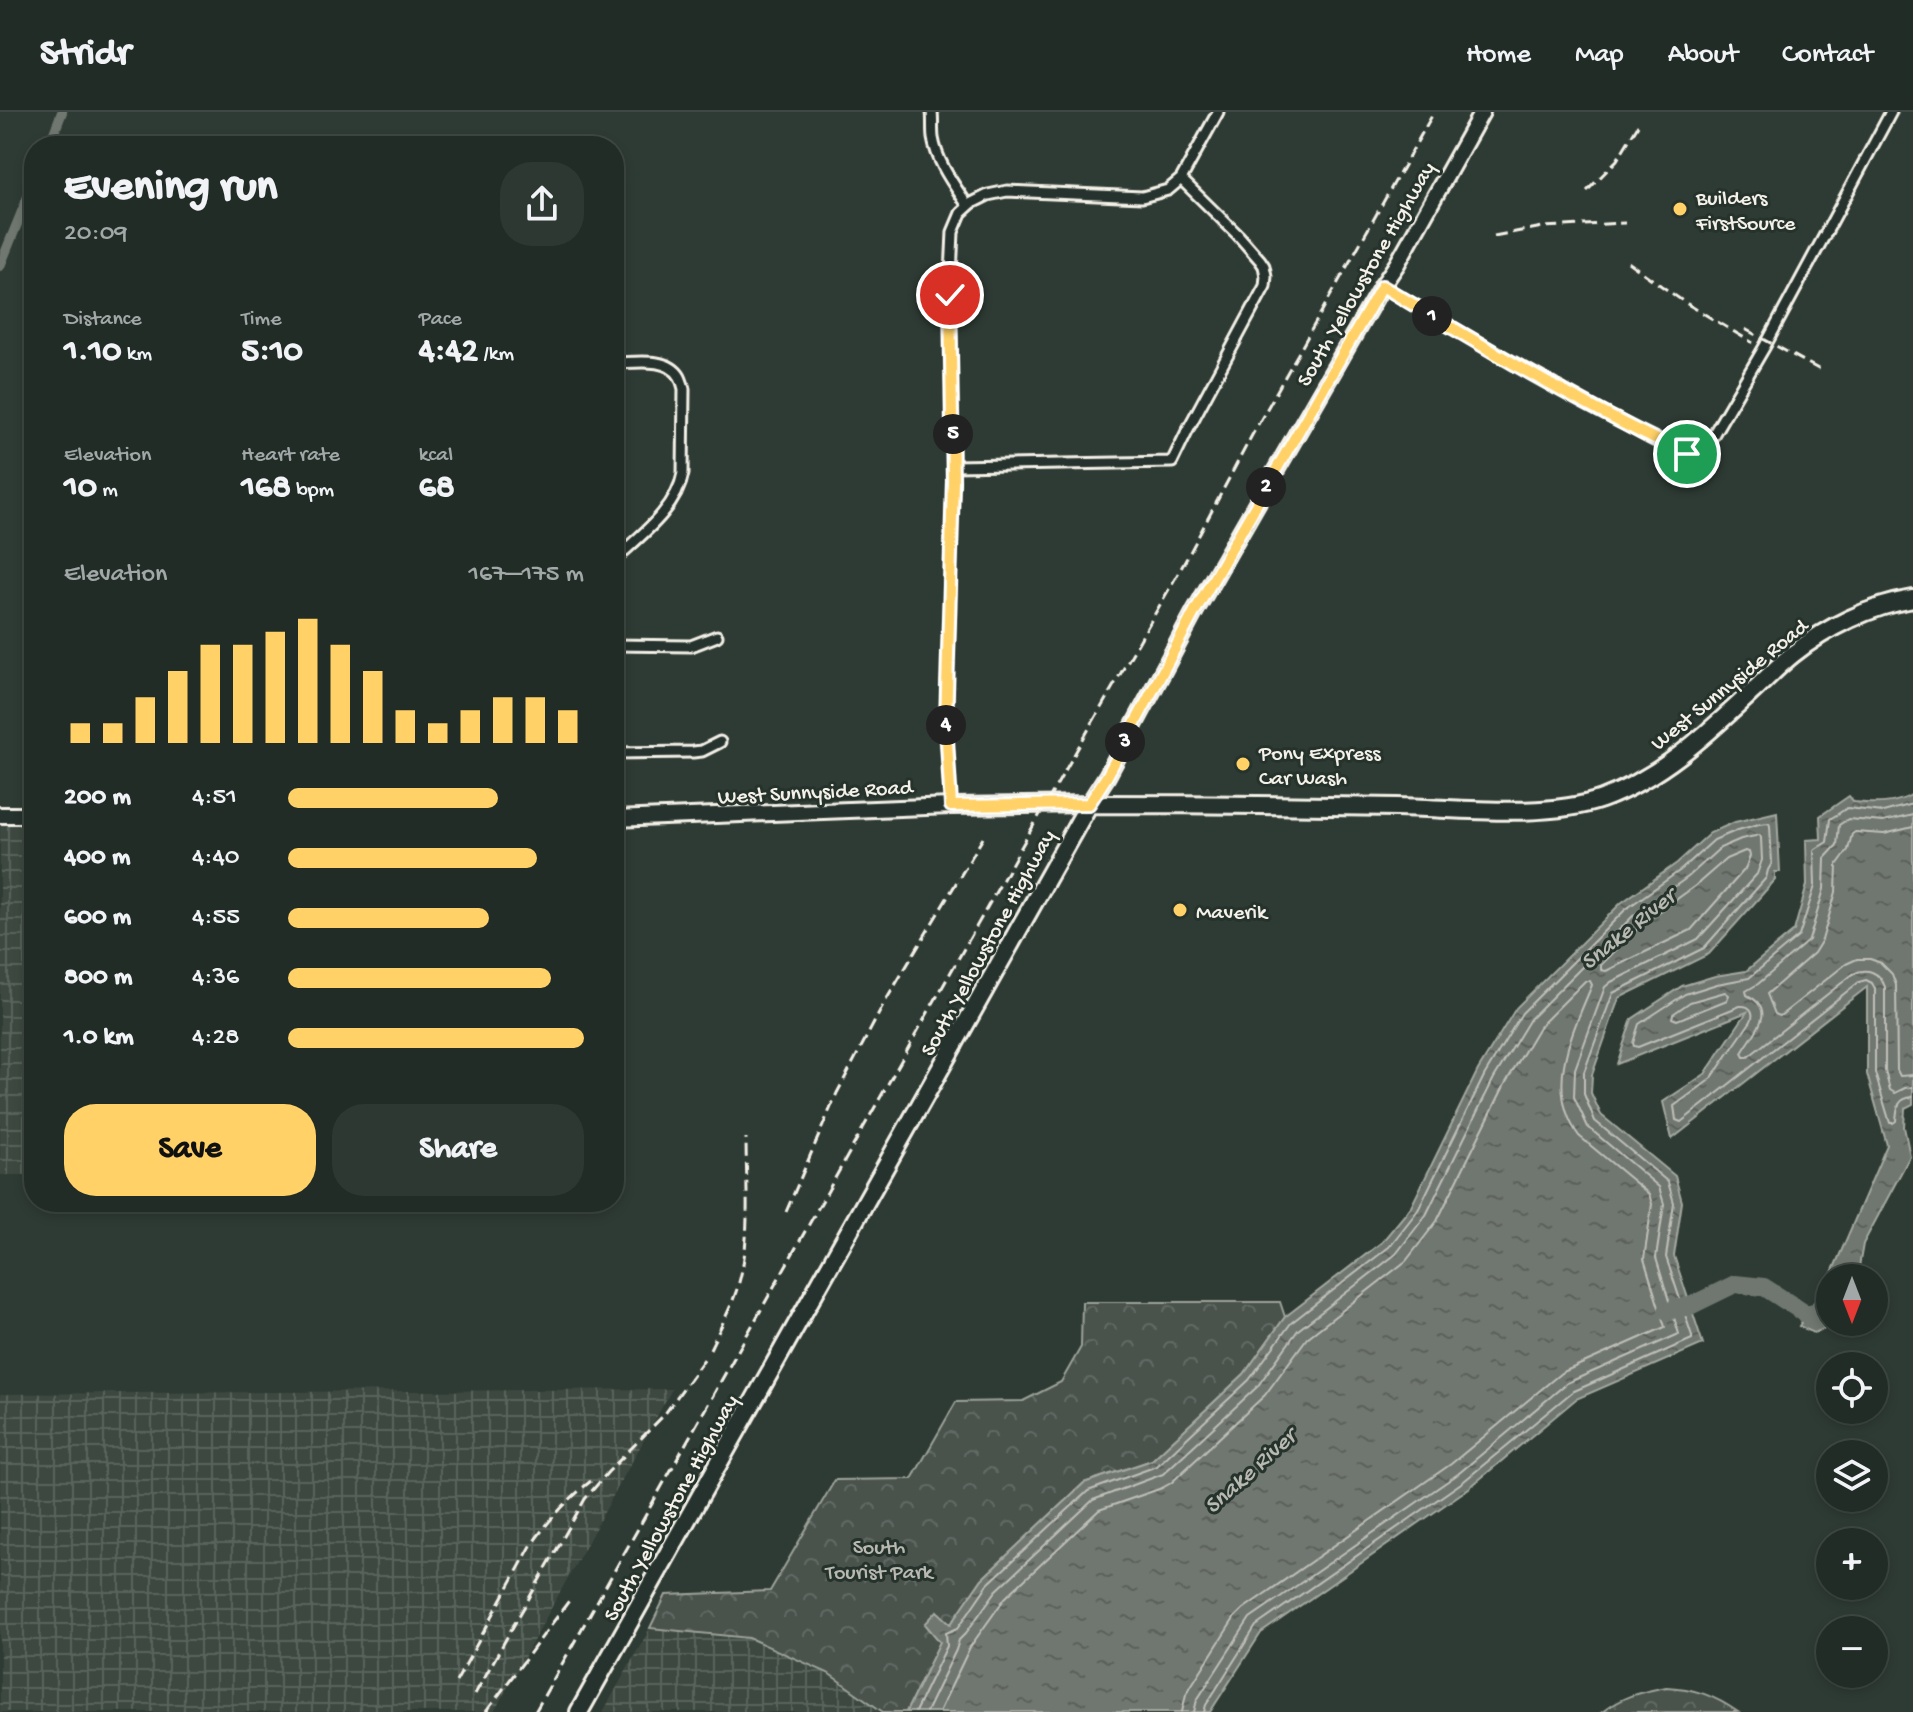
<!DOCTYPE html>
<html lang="en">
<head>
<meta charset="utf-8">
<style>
	:root { --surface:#222c27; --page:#2e3833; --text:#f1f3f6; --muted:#a2a7a7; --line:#3f4844; --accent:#ffd166 }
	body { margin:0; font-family:"Gochi Hand",sans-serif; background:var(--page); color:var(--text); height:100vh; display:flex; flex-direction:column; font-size:30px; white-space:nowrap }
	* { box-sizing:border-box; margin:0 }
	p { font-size:26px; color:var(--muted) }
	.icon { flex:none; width:44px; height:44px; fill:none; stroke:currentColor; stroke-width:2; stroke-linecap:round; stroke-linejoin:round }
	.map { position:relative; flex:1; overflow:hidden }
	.drawer { position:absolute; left:24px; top:24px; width:600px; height:1076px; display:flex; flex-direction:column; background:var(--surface); border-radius:32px; box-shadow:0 4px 12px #0003,0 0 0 2px var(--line) }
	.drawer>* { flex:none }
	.needle { width:52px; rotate:180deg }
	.buttons { position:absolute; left:1816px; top:1152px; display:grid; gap:16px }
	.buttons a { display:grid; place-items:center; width:72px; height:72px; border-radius:50%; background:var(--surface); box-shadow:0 4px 12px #0003,0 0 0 2px var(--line); font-size:40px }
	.pin { position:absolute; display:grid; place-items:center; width:68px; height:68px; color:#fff; margin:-34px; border:4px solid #fff; border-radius:50%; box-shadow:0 2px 8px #0007 }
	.km { position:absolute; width:40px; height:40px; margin:-20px; border-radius:50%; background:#222; color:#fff; font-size:22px; line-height:40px; text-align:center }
	.round { display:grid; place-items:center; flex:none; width:84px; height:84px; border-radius:32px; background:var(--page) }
	.headline { display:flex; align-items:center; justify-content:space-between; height:136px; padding:0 40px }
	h1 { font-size:44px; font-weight:700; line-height:60px }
	.stats { display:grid; grid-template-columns:repeat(3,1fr); gap:12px; height:136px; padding:8px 40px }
	.stats div { display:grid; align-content:center }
	.stats b { font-size:34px; font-weight:700 }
	.stats small { font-size:22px; font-weight:400 }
	.stats p { font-size:22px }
	.chart { height:224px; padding:16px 40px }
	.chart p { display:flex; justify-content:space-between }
	.chart svg { width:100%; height:144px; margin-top:8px; stroke:var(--accent); stroke-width:6 }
	.button { display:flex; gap:16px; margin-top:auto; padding:16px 40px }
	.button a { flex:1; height:92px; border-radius:32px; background:var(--accent); color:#111; font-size:32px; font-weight:700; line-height:92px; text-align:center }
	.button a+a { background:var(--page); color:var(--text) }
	ul { padding:0 40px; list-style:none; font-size:26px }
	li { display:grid; grid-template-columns:128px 96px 1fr; align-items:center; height:60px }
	li i { height:20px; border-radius:10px; background:var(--accent) }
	header { display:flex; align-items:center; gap:48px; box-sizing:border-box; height:112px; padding:0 40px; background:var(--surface); border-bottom:2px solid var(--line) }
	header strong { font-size:38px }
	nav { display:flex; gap:44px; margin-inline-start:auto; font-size:28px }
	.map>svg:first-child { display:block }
</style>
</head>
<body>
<header>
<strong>Stridr</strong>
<nav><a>Home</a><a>Map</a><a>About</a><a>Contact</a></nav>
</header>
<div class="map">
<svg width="1913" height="1600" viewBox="0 0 1913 1600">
	<defs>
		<pattern id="industrial-grid" width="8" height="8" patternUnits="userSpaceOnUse" patternTransform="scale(2)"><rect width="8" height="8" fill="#3c4841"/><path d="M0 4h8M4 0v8" fill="none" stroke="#59635c"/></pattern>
		<pattern id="forest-crowns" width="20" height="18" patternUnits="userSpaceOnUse" patternTransform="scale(2)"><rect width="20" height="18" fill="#48524c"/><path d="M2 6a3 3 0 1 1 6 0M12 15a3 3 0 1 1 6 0" fill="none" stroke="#636b66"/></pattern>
		<pattern id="water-ripples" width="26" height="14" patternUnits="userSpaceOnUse" patternTransform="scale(2)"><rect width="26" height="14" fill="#6f7770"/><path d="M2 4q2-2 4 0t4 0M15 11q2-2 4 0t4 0" fill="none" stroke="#5c605b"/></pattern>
	</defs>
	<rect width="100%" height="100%" fill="#2e3b34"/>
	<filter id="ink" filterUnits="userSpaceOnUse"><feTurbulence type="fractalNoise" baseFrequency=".0125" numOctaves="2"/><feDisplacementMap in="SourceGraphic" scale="16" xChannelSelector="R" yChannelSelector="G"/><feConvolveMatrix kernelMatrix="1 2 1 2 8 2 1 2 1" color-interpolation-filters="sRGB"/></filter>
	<g filter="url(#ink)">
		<path fill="url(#industrial-grid)" d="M0,703H34V1063H0Z
			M672,1277L494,1600H0V1282Z
			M650,1516L749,1526L828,1561L879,1597V1600H603Z"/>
		<path fill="url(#forest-crowns)" stroke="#9ea29a" stroke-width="2" d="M1082,1190H1280L1285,1205L1244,1262L1152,1348L1084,1371L982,1467L951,1512L937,1500L926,1511L940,1530L906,1600H883L828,1561L749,1526L650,1516L666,1483L770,1479L835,1368L912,1367L956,1290L1023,1289L1061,1270L1081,1235Z
			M1666,1575C1694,1576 1715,1584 1738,1600H1602C1624,1583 1639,1581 1666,1575Z"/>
		<path fill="url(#water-ripples)" stroke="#a4a8a0" stroke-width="2" d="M1913,682V992L1905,996L1904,1015L1910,1044L1863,1132L1857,1166H1830V1210H1840L1814,1221L1799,1214L1831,1163L1887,1033L1867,962V875L1672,1027L1663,990L1705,962L1747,900L1617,952L1632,907L1682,874L1715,864L1746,859L1794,819L1807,773L1806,728L1821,727L1820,704L1849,684L1854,690C1875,692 1895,693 1913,682Z
			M1777,700L1780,760H1775V768L1709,842L1619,886L1592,963L1591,981L1601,1003L1675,1064L1682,1090L1674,1144L1703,1232L1576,1287L1469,1376L1261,1521L1210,1600H906L940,1530L925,1512L937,1499L951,1512L982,1467L1084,1371L1152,1348L1244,1262L1285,1205L1382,1130L1411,1095L1478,958L1516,896L1621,791L1677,751L1710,721L1735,710Z"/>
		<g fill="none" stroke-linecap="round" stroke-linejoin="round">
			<path stroke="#bfc0b8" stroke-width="2" d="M1913,692L1883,700L1847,696L1830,707L1827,730L1814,738L1815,774L1799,824L1749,866L1717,872L1685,882L1639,912L1633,931L1634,934L1638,935L1740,894C1750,893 1755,900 1751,909L1711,967L1674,994L1676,1008L1681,1010L1859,870L1866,868L1872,871L1875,877V961L1890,1011H1893L1896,1009C1897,996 1897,986 1913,985
				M1913,703L1883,710L1848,707L1839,713L1837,733L1825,746L1824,777L1809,828L1758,872L1746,879L1747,883C1779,899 1753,921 1742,941L1744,945H1748L1853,862C1867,855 1880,860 1885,875V959L1890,978L1895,981L1905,976L1913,975
				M1913,715L1884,722L1855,720L1852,722L1848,738L1837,753L1836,780L1822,828L1814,841L1767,882L1775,902L1780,904L1846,852L1857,847H1870L1881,851L1892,862L1896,873L1897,958L1900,964L1913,963
				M1745,739L1749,740L1750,744L1745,757L1691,818L1606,859L1601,858V853L1641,813L1695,774L1726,747Z
				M1725,880L1729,883L1727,888L1677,908L1672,906L1673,902L1690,890Z
				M915,1600L947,1534L946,1521L958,1516L988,1472L1088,1379L1157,1354L1249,1268L1291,1211L1389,1135L1418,1098L1485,962L1522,901L1626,797L1682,757L1714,728L1738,718L1759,712L1769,711L1770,714L1772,751L1768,758L1766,766L1704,836L1613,881L1584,960V982L1595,1009L1668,1070L1674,1091L1666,1145L1692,1224V1227L1572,1280L1464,1369L1256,1514L1206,1593L1204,1600
				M926,1600L956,1538L959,1528L966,1521L996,1479L1093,1388L1163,1362L1257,1275L1298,1218L1396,1142L1426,1103L1494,966L1530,907L1633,804L1688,765L1720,736L1741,727L1760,723L1761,726L1762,748L1757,762L1698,827L1611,870L1605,875L1575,957L1574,985L1588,1015L1659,1075L1664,1092L1656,1146L1679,1222L1567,1271L1458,1362L1250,1506L1197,1588L1194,1600
				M939,1600L970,1535L1005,1486L1099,1398L1162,1376L1171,1371L1265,1283L1307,1226L1406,1149L1437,1109L1505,972L1539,915L1585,869H1590L1592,873C1572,921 1544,976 1579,1024L1649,1082L1652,1092L1644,1147L1665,1215L1561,1261L1451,1352L1243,1497L1235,1505L1186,1582L1182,1600"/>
			<path stroke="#6f7770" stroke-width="10" d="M49,34L62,0
				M0,154L34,70"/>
			<path stroke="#6f7770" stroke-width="18" d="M1667,1199L1690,1194L1735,1172L1764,1175L1806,1202L1830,1196"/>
			<defs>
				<path id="street" d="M932,0C933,8 932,17 933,26C937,51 955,74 968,94
					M1382,174C1458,219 1534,263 1612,305C1632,315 1674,343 1695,342L1709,330L1765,234L1891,0
					M614,251C634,251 668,244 680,265C682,269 683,273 684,277L683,361C677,397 640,424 614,448
					M953,354L1172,350L1188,317L1265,174L1266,164L1264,154L1260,148L1238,123L1181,67
					M614,429L624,439
					M614,533L691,534L717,524
					M614,641L693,640L702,639L720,630
					M951,694L946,613L953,369L950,183L953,120L961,101L972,91L988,83L1007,79L1142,85L1168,78L1181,67L1218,0"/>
				<path id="primary" d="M0,703H34
					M614,707L951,694L1089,692L1107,664L1195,499L1382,174L1397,152L1482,0"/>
				<path id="highway" d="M579,1600L1089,692C1192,692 1294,693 1397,695C1457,696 1546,707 1602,687C1662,665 1708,621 1753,579C1767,566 1779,553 1793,542C1827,515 1870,494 1913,487"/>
			</defs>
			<use href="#street" stroke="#f4f1e8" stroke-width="15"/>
			<use href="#primary" stroke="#f4f1e8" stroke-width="20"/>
			<use href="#highway" stroke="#f4f1e8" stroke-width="22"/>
			<use href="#street" stroke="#26332d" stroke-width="9"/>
			<use href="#primary" stroke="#26332d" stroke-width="14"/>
			<use href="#highway" stroke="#26332d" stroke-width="16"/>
			<path stroke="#f4f1e8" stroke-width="3" stroke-dasharray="12 6" stroke-linecap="butt" d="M1587,79L1617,48L1641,8
				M1494,124L1543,115L1625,111
				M1628,150L1684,190L1753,231
				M1745,217L1822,259
				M786,1100L837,981L885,890L983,726
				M710,1237C719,1218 729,1200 736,1180C752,1134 746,1075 746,1026
				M456,1570L532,1432C549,1408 568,1387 591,1369
				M475,1582L585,1387L608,1360L664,1303L707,1243
				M486,1600L571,1486
				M535,1600L1016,744L1188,444L1251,325L1434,0"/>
		</g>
	</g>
	<g fill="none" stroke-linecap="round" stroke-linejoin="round" filter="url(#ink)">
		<defs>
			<path id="route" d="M950,183L953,369L946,613L951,694L1089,692L1107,664L1195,499L1382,174C1481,233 1581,294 1687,342"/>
		</defs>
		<use href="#route" stroke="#fff" stroke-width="16"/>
		<use href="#route" stroke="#ffd166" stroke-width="10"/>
	</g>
	<g fill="#ffd166" stroke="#26332d" stroke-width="3">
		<circle cx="1680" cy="97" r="8"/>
		<circle cx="1243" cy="652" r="8"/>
		<circle cx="1180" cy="798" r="8"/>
	</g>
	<g text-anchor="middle" stroke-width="6" stroke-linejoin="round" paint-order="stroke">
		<g font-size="22" fill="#f4f1e8" stroke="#26332d" text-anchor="start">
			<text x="1696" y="92">Builders<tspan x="1696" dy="25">FirstSource</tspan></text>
			<text x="1259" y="647">Pony Express<tspan x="1259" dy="25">Car Wash</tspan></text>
			<text x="1196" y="806">Maverik</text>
		</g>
		<g font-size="22" fill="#f4f1e8" stroke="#26332d">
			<text transform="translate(1364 161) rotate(-60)" y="8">South Yellowstone Highway</text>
			<text transform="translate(1728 571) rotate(-39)" y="8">West Sunnyside Road</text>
			<text transform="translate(815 678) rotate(-3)" y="8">West Sunnyside Road</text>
			<text transform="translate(986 830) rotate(-61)" y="8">South Yellowstone Highway</text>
			<text transform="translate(669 1395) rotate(-61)" y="8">South Yellowstone Highway</text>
		</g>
		<g font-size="22" fill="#b8b9b1" stroke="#26332d">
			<text x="879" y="1441">South<tspan x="879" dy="25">Tourist Park</tspan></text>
		</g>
		<g font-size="24" font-style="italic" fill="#b8bab2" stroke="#26332d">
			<text transform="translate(1627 816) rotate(-39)" y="8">Snake River</text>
			<text transform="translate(1249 1358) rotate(-42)" y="8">Snake River</text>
		</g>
	</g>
</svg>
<div class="buttons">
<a><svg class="needle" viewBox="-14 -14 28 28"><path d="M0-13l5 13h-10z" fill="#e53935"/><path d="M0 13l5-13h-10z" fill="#a2a7a7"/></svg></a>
<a><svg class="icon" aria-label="locate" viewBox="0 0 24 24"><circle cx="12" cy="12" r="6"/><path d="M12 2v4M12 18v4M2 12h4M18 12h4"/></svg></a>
<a><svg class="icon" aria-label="layers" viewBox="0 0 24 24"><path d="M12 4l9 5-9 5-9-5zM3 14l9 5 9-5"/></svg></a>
<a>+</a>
<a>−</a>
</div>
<div class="pin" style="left:1687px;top:342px;background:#1e9e55"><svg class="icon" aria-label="arrive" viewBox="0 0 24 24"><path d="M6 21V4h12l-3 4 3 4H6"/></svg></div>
<div class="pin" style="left:950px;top:183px;background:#d93025"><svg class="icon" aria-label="check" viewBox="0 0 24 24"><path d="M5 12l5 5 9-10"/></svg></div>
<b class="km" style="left:1432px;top:204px">1</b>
<b class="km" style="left:1266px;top:375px">2</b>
<b class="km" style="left:1125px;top:630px">3</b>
<b class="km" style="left:946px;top:613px">4</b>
<b class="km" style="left:953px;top:322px">5</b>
<section class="drawer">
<div class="headline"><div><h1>Evening run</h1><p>20:09</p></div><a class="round"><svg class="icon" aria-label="share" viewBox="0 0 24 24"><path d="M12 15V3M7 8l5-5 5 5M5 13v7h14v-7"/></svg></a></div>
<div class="stats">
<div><p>Distance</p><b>1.10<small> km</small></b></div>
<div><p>Time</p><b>5:10</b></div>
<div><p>Pace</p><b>4:42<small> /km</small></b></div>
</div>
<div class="stats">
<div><p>Elevation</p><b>10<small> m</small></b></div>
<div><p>Heart rate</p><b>168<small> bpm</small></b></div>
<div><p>kcal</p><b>68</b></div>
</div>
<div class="chart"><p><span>Elevation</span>167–175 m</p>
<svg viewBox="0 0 160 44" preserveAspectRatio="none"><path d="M5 44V38M15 44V38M25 44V30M35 44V22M45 44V14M55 44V14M65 44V10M75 44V6M85 44V14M95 44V22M105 44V34M115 44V38M125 44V34M135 44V30M145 44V30M155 44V34"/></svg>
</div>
<ul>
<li><b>200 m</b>4:51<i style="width:71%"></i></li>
<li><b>400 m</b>4:40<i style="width:84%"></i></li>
<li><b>600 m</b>4:55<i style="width:68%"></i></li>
<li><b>800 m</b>4:36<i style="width:89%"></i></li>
<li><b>1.0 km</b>4:28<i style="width:100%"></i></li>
</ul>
<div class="button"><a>Save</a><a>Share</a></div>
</section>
</div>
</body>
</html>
